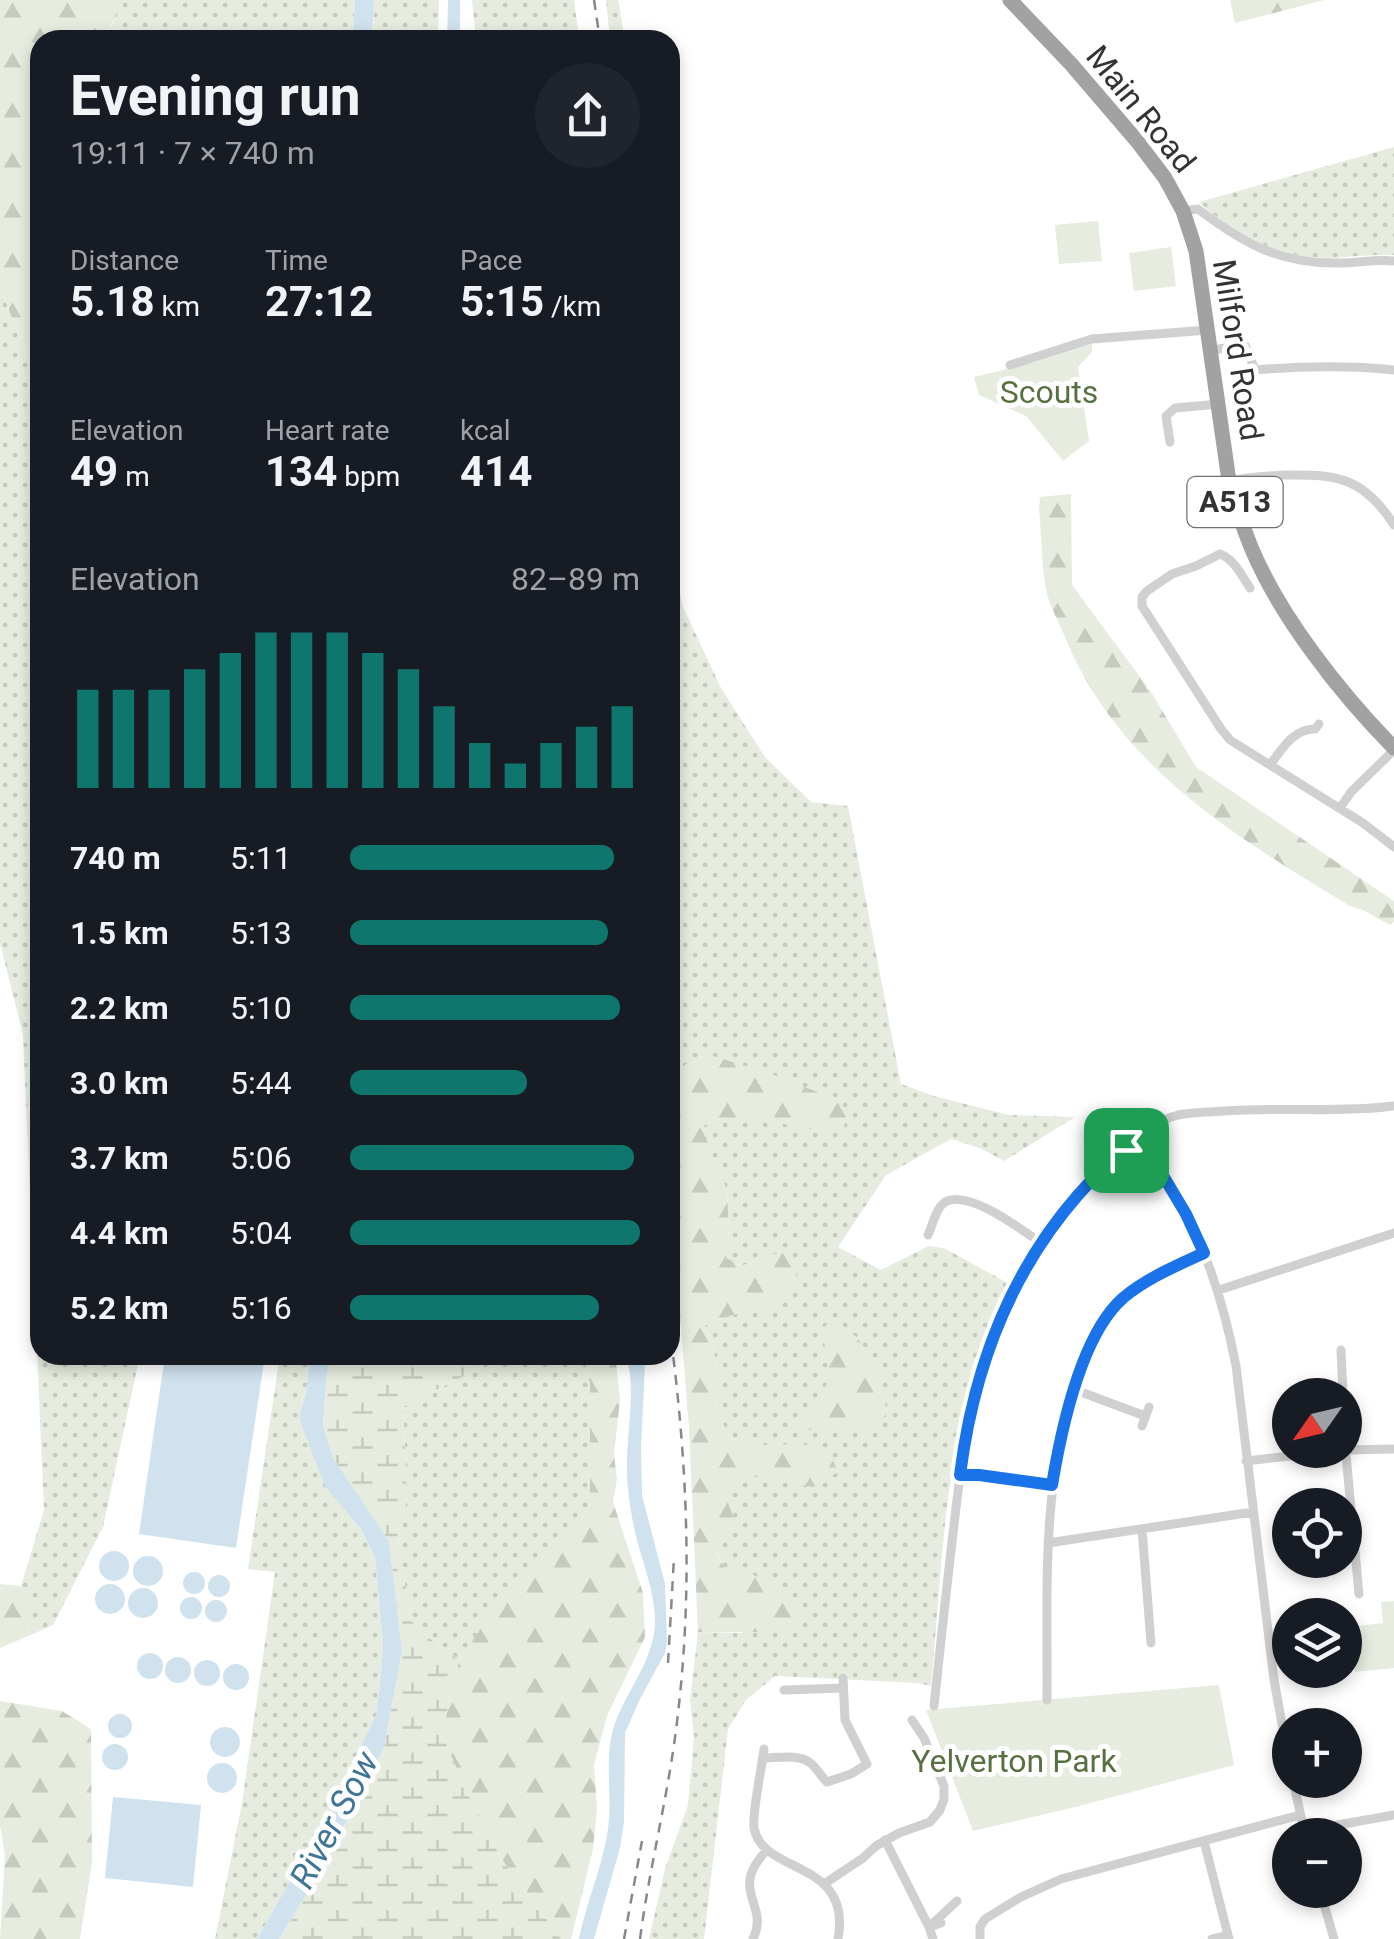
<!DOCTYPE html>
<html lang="en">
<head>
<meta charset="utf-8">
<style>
	:root { --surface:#171b24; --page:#20242c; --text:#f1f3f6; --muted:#9ea1a6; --accent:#0f766e }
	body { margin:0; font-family:Roboto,sans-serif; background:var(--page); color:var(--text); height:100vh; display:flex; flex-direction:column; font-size:38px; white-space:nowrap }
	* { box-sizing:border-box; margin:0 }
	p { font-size:32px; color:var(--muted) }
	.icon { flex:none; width:55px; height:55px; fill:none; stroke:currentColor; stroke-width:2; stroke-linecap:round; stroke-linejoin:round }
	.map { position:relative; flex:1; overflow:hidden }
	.panel { position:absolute; left:30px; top:30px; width:650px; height:1335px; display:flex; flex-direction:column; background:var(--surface); border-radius:30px; box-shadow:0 5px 15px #0003 }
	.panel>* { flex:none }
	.needle { width:65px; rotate:236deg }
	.buttons { position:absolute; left:1272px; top:1378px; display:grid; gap:20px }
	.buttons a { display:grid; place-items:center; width:90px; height:90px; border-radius:50%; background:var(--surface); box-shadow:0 5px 15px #0003; font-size:50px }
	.pin { position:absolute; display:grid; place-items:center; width:85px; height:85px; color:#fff; margin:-42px; border-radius:20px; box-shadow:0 5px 15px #0006 }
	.round { display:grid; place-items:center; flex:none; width:105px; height:105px; border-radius:52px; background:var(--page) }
	.headline { display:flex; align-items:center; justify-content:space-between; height:170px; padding:0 40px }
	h1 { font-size:55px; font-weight:700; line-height:75px }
	.metrics { display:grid; grid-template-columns:repeat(3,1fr); gap:15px; height:170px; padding:10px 40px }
	.metrics div { display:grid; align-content:center }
	.metrics b { font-size:42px; font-weight:700 }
	.metrics small { font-size:28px; font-weight:400 }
	.metrics p { font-size:28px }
	.chart { height:280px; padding:20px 40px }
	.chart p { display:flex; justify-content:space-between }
	.chart svg { width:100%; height:180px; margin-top:10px; stroke:var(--accent); stroke-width:6 }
	ul { padding:0 40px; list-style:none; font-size:32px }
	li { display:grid; grid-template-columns:160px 120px 1fr; align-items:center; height:75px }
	li i { height:25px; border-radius:12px; background:var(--accent) }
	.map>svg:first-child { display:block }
</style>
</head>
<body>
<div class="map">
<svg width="1394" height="1939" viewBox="0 0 1394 1939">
	<defs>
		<pattern id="grass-dots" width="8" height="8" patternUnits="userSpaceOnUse" patternTransform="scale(2.5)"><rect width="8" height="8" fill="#e6ecdf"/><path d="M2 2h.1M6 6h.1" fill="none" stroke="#c6cbc0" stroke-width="1.8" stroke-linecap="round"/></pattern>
		<pattern id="forest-firs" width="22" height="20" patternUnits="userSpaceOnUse" patternTransform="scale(2.5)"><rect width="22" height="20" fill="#e6ecdf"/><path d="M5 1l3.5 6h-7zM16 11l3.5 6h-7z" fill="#c6cbc0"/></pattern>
		<pattern id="wetland-marsh" width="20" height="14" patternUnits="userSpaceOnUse" patternTransform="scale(2.5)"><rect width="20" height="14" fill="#e6ecdf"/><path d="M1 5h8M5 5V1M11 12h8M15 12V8" fill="none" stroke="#c6cbc0"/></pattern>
	</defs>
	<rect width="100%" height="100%" fill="#fff"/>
	<path fill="url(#grass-dots)" d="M123,0H355L353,34L348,40H105Z
		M374,0H439L438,40H387L386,35L373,36Z
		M472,0H574L579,40H476Z
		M606,0H618L625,40H610Z
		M1394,147V255C1373,254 1352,257 1332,258C1278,258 1238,238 1199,202Z
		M0,287L40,390V1355H140L103,1527L53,1625L26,1637C31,1618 30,1604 21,1586L44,1510L23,1035L0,943Z
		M670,550L683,607L721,688L765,757L811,802L848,806L901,1084L934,1096L1009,1115L1075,1117L1004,1161L980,1148L951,1139L886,1175L838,1247L881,1270L929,1246L944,1248L1013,1286C1001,1303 995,1322 987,1341C943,1448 942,1572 931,1686L918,1683L775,1676L746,1700L728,1729L704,1939H649L665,1869L688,1805L694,1737L690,1700L698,1632L742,1633L755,1576L726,1569L716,1552C729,1531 732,1512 723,1488L762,1473L787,1483L776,1446L752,1445L730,1438L715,1408C723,1378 715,1353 705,1325L741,1312L769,1309L767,1255L742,1266L725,1258L729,1232L727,1190L711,1155L702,1126L724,1118H757L827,1133L686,1064L670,1080Z
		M280,1355H310L306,1393L299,1419L345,1508L361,1529L375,1559L383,1644L381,1675L376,1715L324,1821L257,1939H215L242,1803L275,1572L248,1569Z
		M505,1355H584L590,1384V1504L571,1534L492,1611L459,1661L428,1637L411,1621L398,1541L407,1498L403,1407Z"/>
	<path fill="url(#forest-firs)" d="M0,0H123L104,40H40V390L0,287Z
		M1230,0H1325L1235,23Z
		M1071,494L1072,585L1151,692L1196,767L1394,901V922L1390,925L1363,910L1350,906C1236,837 1118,767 1065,637C1059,623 1051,608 1047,594C1041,567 1042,537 1039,510L1040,497Z
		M710,1055L774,1075L838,1100L847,1118L842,1131L827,1133L757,1118H724L703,1126L711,1155L727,1190L729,1232L726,1258L742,1266L767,1255L787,1252C797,1267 800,1280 792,1297L769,1309L741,1312L705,1325C715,1356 723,1375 715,1408L730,1438L752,1445L803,1444L829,1451L838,1472L814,1487L787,1483L762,1473L723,1488L738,1531L725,1538L716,1553L726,1569L755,1576L783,1589L804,1615L799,1632H698L689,1428L681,1327L670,1277V1081L686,1064Z
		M830,1321C856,1324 879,1368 885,1392C886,1400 885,1409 886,1417L869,1427L803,1430L798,1416C837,1382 833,1378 821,1331Z
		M584,1355H614L616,1361L620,1400L614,1454L617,1479L613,1502L643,1593L645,1637L607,1716L594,1765L597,1809L593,1849L571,1939H561L502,1860L465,1789L442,1734L459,1661L492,1611L571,1534L590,1504V1384Z
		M0,1584L21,1586C30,1603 31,1618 26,1637L0,1648Z
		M0,1701L62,1711L91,1729L92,1862L80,1939H0L5,1855L0,1826Z"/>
	<path fill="url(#wetland-marsh)" d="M331,1355H505L403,1407L407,1498L398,1541L411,1621L428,1637L459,1661L442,1734L465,1789L502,1860L561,1939H279L315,1880L363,1790L384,1747L402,1651L389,1541L333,1458L323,1425L327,1374Z"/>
	<path fill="#e6ecdf" d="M1098,221L1102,261L1059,264L1055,225Z
		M1171,247L1176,286L1134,291L1129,253Z
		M1092,344V352L1078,367L1089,441L1063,461L1026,416L979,395L974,377L1035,362Z
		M1394,1601V1668L1355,1672L1350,1627L1383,1623L1381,1602Z
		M1219,1685L1234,1765L1075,1807L973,1831L926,1710Z"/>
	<path fill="#cfe2ee" d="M355,0H374L372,40H348L353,34Z
		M448,0H460V40H447Z
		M165,1355H265L236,1548L139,1534Z
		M310,1355H331L327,1374L323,1425L333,1458L389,1541L402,1651L384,1747L363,1790L315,1880L279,1939H257L324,1821L376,1715L381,1675L383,1644L375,1558L361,1529L325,1486L299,1418L306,1393Z
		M626,1355H643L645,1365L641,1447L642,1495L665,1584L667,1642L665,1653L640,1699L625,1733L624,1822L620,1848L594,1939H579C586,1902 603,1866 608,1829C613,1794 603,1757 615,1723C627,1691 653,1660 655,1625C656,1594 643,1565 636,1536C631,1514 627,1491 627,1468C626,1432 637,1391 626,1355Z
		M99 1566a15 15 0 1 1 30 0a15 15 0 1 1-30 0Z
		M133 1571a15 15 0 1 1 30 0a15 15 0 1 1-30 0Z
		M183 1583a11 11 0 1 1 22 0a11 11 0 1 1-22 0Z
		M208 1586a11 11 0 1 1 22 0a11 11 0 1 1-22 0Z
		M95 1599a15 15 0 1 1 30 0a15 15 0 1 1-30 0Z
		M128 1603a15 15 0 1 1 30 0a15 15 0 1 1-30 0Z
		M180 1608a11 11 0 1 1 22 0a11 11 0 1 1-22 0Z
		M205 1611a11 11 0 1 1 22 0a11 11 0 1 1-22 0Z
		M137 1666a13 13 0 1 1 26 0a13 13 0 1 1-26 0Z
		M165 1670a13 13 0 1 1 26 0a13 13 0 1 1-26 0Z
		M194 1673a13 13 0 1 1 26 0a13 13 0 1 1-26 0Z
		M223 1677a13 13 0 1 1 26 0a13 13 0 1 1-26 0Z
		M108 1726a12 12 0 1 1 24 0a12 12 0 1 1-24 0Z
		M210 1742a15 15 0 1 1 30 0a15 15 0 1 1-30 0Z
		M102 1757a13 13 0 1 1 26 0a13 13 0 1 1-26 0Z
		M207 1778a15 15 0 1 1 30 0a15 15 0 1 1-30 0Z
		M113,1797L201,1805L193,1887L105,1878Z"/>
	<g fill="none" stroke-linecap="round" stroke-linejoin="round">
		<path stroke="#d0d0d0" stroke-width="9" d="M1183,211L1198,209C1244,244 1280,264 1340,263C1358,263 1376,259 1394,261
			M1212,350L1245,345L1255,370C1302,366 1347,365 1394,370
			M1010,365L1092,339L1208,330
			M1170,442L1166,416L1175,408L1219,404
			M1229,481C1248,477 1266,476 1285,475C1338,474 1364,478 1394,525
			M1250,588C1242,576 1234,559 1220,554L1196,566L1172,574L1147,591L1142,597V606L1221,729L1230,740L1363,823L1394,847
			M1270,765C1282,749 1293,729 1315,729L1319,724
			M1340,808L1351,792L1394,750
			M1143,1141C1156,1168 1174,1190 1187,1216C1212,1264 1226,1314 1236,1366L1274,1680L1290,1767
			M1143,1141C1147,1126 1163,1119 1178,1115C1192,1112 1209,1112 1224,1111C1281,1107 1338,1113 1394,1106
			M928,1235C933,1225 936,1206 947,1201C971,1191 1022,1230 1041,1243
			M1219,1290L1394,1233
			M1341,1350L1343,1395
			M1073,1389L1145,1416
			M1142,1426L1149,1407
			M1345,1444L1359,1594
			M1345,1450L1394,1449
			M1246,1461L1344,1450
			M960,1475L1052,1485
			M1142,1529L1151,1643
			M1048,1543L1253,1512
			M784,1690L843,1688
			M1047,1700C1048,1586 1039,1469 1085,1362C1094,1340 1102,1319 1119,1302C1142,1279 1175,1267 1204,1253
			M934,1706C941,1640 948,1574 956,1508C960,1478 962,1447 968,1417C983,1344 1025,1256 1074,1200C1094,1177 1114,1153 1143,1141
			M764,1749C762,1767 752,1812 754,1828C762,1875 853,1859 838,1939
			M763,1758C777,1758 798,1754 809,1762C817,1767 820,1776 827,1782L851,1774L867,1764L845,1720L843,1678
			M1293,1780L1305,1835
			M1304,1831L1394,1815
			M885,1840L929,1927L941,1923
			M1204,1841L1229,1939
			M824,1884L863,1858L876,1846L899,1833L930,1822L940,1810L944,1799V1786L924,1738L912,1720
			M1320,1890L1334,1939
			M753,1939C770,1903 728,1892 766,1851
			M933,1939L929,1927L957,1901
			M980,1939V1927L985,1919L1021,1897L1061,1879L1300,1815
			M1212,1939L1228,1935"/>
		<path stroke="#a2a2a2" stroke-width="15" d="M1010,0L1071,64L1137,141L1165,178L1183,211L1196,251L1229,481C1235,503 1242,525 1251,547C1280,617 1341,694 1394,748"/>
		<path stroke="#888" stroke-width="2.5" stroke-dasharray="10 8" stroke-linecap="butt" d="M594,0L600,40
			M668,1663L674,1558
			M624,1939L642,1841
			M640,1939C650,1863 670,1789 678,1713C693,1585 687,1459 670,1331"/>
	</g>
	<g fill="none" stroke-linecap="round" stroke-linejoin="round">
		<defs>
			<path id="route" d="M1143,1142L1186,1214L1204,1253C1176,1266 1147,1278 1123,1298C1081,1335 1061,1431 1052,1485L979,1475H960C973,1371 1009,1274 1078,1195C1097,1174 1116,1151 1143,1142Z"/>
		</defs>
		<use href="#route" stroke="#fff" stroke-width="20"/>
		<use href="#route" stroke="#1a73e8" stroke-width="12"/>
	</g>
	<g text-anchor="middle" stroke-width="10" stroke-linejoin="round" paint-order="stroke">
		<rect fill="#fff" stroke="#707070" stroke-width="2.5" x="1187.5" y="477" width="95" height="50" rx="8"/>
		<g font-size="30" font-weight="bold" fill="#333">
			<text x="1235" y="512">A513</text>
		</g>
		<g font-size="32" fill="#333" stroke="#fff">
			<text transform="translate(1141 109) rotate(51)" y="11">Main Road</text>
			<text transform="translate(1238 350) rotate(81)" y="11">Milford Road</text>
		</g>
		<g font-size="32" fill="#56703f" stroke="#fff">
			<text x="1049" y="403">Scouts</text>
			<text x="1014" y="1772">Yelverton Park</text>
		</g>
		<g font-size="35" font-style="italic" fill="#3f7597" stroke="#fff">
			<text transform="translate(334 1820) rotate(-62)" y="12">River Sow</text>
		</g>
	</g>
</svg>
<div class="buttons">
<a><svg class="needle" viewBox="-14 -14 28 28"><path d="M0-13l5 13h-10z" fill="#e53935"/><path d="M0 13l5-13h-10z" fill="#9ea1a6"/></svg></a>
<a><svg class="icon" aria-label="locate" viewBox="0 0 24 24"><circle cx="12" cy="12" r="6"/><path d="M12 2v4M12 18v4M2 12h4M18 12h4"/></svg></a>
<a><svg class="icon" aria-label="layers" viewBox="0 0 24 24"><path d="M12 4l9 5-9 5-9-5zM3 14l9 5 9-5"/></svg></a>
<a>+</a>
<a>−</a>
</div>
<div class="pin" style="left:1126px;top:1150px;background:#1e9e55"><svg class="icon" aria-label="arrive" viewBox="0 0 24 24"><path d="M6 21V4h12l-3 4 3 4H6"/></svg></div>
<section class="panel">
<div class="headline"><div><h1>Evening run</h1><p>19:11 · 7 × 740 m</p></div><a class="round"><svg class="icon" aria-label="share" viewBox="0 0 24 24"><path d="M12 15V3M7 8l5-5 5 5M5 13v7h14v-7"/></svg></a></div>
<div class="metrics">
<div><p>Distance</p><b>5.18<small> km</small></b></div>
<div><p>Time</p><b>27:12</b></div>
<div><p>Pace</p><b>5:15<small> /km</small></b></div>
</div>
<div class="metrics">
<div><p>Elevation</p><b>49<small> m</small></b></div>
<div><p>Heart rate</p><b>134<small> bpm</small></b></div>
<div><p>kcal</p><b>414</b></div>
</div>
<div class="chart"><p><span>Elevation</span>82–89 m</p>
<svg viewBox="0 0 160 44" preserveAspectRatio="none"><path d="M5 44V20M15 44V20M25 44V20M35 44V15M45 44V11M55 44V6M65 44V6M75 44V6M85 44V11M95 44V15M105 44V24M115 44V33M125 44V38M135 44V33M145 44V29M155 44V24"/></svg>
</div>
<ul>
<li><b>740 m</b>5:11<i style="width:91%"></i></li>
<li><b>1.5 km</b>5:13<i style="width:89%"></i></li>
<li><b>2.2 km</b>5:10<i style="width:93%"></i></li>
<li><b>3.0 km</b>5:44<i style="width:61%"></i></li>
<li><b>3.7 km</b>5:06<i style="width:98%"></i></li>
<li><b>4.4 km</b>5:04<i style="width:100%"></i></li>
<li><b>5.2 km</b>5:16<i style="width:86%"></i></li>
</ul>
</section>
</div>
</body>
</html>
